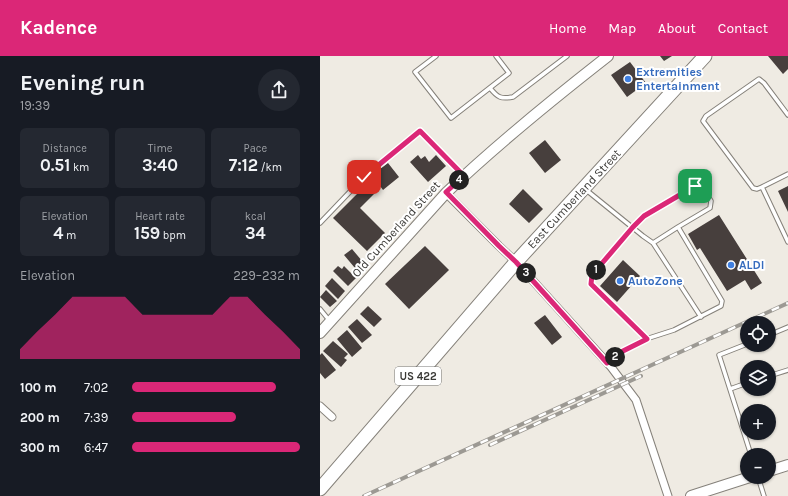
<!DOCTYPE html>
<html lang="en">
<head>
<meta charset="utf-8">
<style>
	:root { --surface:#171b24; --page:#242831; --text:#f1f3f6; --muted:#9ea1a6; --accent:#db2777 }
	body { margin:0; font-family:Karla,sans-serif; background:var(--page); color:var(--text); height:100vh; display:flex; flex-direction:column; font-size:15px; white-space:nowrap }
	* { box-sizing:border-box; margin:0 }
	p { font-size:13px; color:var(--muted) }
	.icon { flex:none; width:22px; height:22px; fill:none; stroke:currentColor; stroke-width:2; stroke-linecap:round; stroke-linejoin:round }
	.map { position:relative; flex:1; overflow:hidden }
	.drawer { display:flex; flex-direction:column; background:var(--surface); width:320px }
	.drawer>* { flex:none }
	.fabs { position:absolute; left:420px; top:260px; display:grid; gap:8px }
	.fabs a { display:grid; place-items:center; width:36px; height:36px; border-radius:50%; background:var(--surface); box-shadow:0 1px 3px #0004; font-size:20px }
	.pin { position:absolute; display:grid; place-items:center; width:34px; height:34px; color:#fff; margin:-17px; border-radius:8px; box-shadow:0 2px 6px #0006 }
	.km { position:absolute; width:20px; height:20px; margin:-10px; border-radius:50%; background:#222; color:#fff; font-size:11px; line-height:20px; text-align:center }
	.round { display:grid; place-items:center; flex:none; width:42px; height:42px; border-radius:21px; background:var(--page) }
	.head { display:flex; align-items:center; justify-content:space-between; height:68px; padding:0 20px }
	h1 { font-size:22px; font-weight:700; line-height:30px }
	.figures { display:grid; grid-template-columns:repeat(3,1fr); gap:6px; height:68px; padding:4px 20px }
	.figures div { display:grid; align-content:center; border-radius:6px; background:var(--page); text-align:center }
	.figures b { font-size:17px; font-weight:700 }
	.figures small { font-size:11px; font-weight:400 }
	.figures p { font-size:11px }
	.chart { height:112px; padding:8px 20px }
	.chart p { display:flex; justify-content:space-between }
	.chart svg { width:100%; height:72px; margin-top:4px; fill:var(--accent); opacity:.7 }
	ul { padding:0 20px; list-style:none; font-size:13px }
	li { display:grid; grid-template-columns:64px 48px 1fr; align-items:center; height:30px }
	li i { height:10px; border-radius:5px; background:var(--accent) }
	header { display:flex; align-items:center; gap:24px; box-sizing:border-box; height:56px; padding:0 20px; background:var(--accent); color:#fff }
	header strong { font-size:19px }
	nav { display:flex; gap:22px; margin-inline-start:auto; font-size:14px }
	main { display:flex; flex:1; min-height:0 }
	.map>svg:first-child { display:block }
</style>
</head>
<body>
<header>
<strong>Kadence</strong>
<nav><a>Home</a><a>Map</a><a>About</a><a>Contact</a></nav>
</header>
<main>
<section class="drawer">
<div class="head"><div><h1>Evening run</h1><p>19:39</p></div><a class="round"><svg class="icon" aria-label="share" viewBox="0 0 24 24"><path d="M12 15V3M7 8l5-5 5 5M5 13v7h14v-7"/></svg></a></div>
<div class="figures">
<div><p>Distance</p><b>0.51<small> km</small></b></div>
<div><p>Time</p><b>3:40</b></div>
<div><p>Pace</p><b>7:12<small> /km</small></b></div>
</div>
<div class="figures">
<div><p>Elevation</p><b>4<small> m</small></b></div>
<div><p>Heart rate</p><b>159<small> bpm</small></b></div>
<div><p>kcal</p><b>34</b></div>
</div>
<div class="chart"><p><span>Elevation</span>229–232 m</p>
<svg viewBox="0 0 160 44" preserveAspectRatio="none"><path d="M0 44V38L10 27L20 17L30 6L40 6L50 6L60 6L70 17L80 17L90 17L100 17L110 17L120 6L130 6L140 17L150 27L160 38V44z"/></svg>
</div>
<ul>
<li><b>100 m</b>7:02<i style="width:86%"></i></li>
<li><b>200 m</b>7:39<i style="width:62%"></i></li>
<li><b>300 m</b>6:47<i style="width:100%"></i></li>
</ul>
</section>
<div class="map">
<svg width="468" height="440" viewBox="0 0 468 440">
	<rect width="100%" height="100%" fill="#efebe3"/>
	<path fill="#473f3d" d="M340,0H352L344,5Z
		M448,0H468V13L463,18Z
		M310,6L326,27L307,41L291,19Z
		M225,84L241,104L225,117L209,97Z
		M98,99L101,103L105,100L109,106L116,99L126,110L108,126L90,106Z
		M68,107L79,121L63,134L52,119Z
		M49,126L54,132L57,129L60,132L40,152L65,177L47,195L13,162Z
		M468,130V156L458,135Z
		M203,133L223,153L209,167L189,148Z
		M399,159L442,227L431,234L425,224L407,235L380,192L377,194L368,178Z
		M105,190L129,214L89,253L65,228Z
		M32,193L48,212L40,218L24,199Z
		M303,204L320,220L297,246L280,230Z
		M18,210L22,213L24,210L36,222L28,230L13,215Z
		M12,222L25,235L18,243L5,230Z
		M6,234L17,245L10,251L0,241Z
		M48,250L62,263L54,271L40,258Z
		M225,259L242,281L232,289L214,267Z
		M37,263L52,279L42,287L28,271Z
		M27,274L42,292L32,301L17,283Z
		M13,285L28,298L24,302L27,304L21,311L3,295Z
		M2,297L16,314L5,323L0,317V299Z"/>
	<g fill="none" stroke-linecap="round" stroke-linejoin="round">
		<defs>
			<path id="lane" d="M116,0L95,16L131,62L189,17L176,0
				M170,32C178,42 181,43 193,41L247,0
				M468,59L444,27L439,23L386,60L383,65L433,132L437,133L442,131L468,186
				M442,131L468,118
				M265,133L323,180L333,187L381,261
				M0,167L44,121L100,75L143,119
				M333,187L358,171
				M0,253L9,264
				M449,279L468,271
				M427,288L399,299L431,399
				M287,307L303,295L323,284L354,274L401,250L402,245L358,171L390,152L391,145L381,129L375,130L324,160L313,171L272,219L271,228L327,283
				M449,320L468,314
				M410,333L427,327
				M438,421L444,440"/>
			<path id="street" d="M126,137L179,190L196,206L291,311L316,344L348,440
				M0,350L12,361"/>
			<path id="secondary" d="M0,277L126,137C177,88 233,43 288,0
				M449,415L468,409
				M371,440L430,421"/>
			<path id="highway" d="M0,433L196,206L385,0"/>
		</defs>
		<use href="#lane" stroke="#85817a" stroke-width="5.5"/>
		<use href="#street" stroke="#85817a" stroke-width="9"/>
		<use href="#secondary" stroke="#85817a" stroke-width="12"/>
		<use href="#highway" stroke="#85817a" stroke-width="15"/>
		<use href="#lane" stroke="#fff" stroke-width="3.5"/>
		<use href="#street" stroke="#fff" stroke-width="7"/>
		<use href="#secondary" stroke="#fff" stroke-width="10"/>
		<use href="#highway" stroke="#fff" stroke-width="13"/>
		<defs>
			<path id="rail" d="M170,389L321,320
				M44,440L468,247"/>
		</defs>
		<use href="#rail" stroke="#9c9993" stroke-width="4"/>
		<use href="#rail" stroke="#fff" stroke-width="2.5" stroke-dasharray="8" stroke-linecap="butt"/>
	</g>
	<g fill="none" stroke-linecap="round" stroke-linejoin="round">
		<defs>
			<path id="route" d="M44,121L100,75L144,120L126,136L179,190L196,206L287,307L303,295L327,283L271,228L272,219L313,171L324,160L375,130"/>
		</defs>
		<use href="#route" stroke="#fff" stroke-width="8"/>
		<use href="#route" stroke="#db2777" stroke-width="5"/>
	</g>
	<g fill="#3f7fe0" stroke="#fff" stroke-width="1.5">
		<circle cx="308" cy="23" r="4"/>
		<circle cx="411" cy="209" r="4"/>
		<circle cx="300" cy="225" r="4"/>
	</g>
	<g text-anchor="middle" stroke-width="4" stroke-linejoin="round" paint-order="stroke">
		<rect fill="#fff" stroke="#757472" stroke-width="1" x="75" y="311" width="46" height="18" rx="3"/>
		<g font-size="11" font-weight="bold" fill="#3a3936">
			<text x="98" y="324">US 422</text>
		</g>
		<g font-size="12" font-weight="bold" fill="#366cbe" stroke="#fff" text-anchor="start">
			<text x="316" y="20">Extremities<tspan x="316" dy="14">Entertainment</tspan></text>
			<text x="419" y="213">ALDI</text>
			<text x="308" y="229">AutoZone</text>
		</g>
		<g font-size="12" fill="#3a3936" stroke="#fff">
			<text transform="translate(254 143) rotate(-47)" y="4">East Cumberland Street</text>
			<text transform="translate(76 173) rotate(-48)" y="4">Old Cumberland Street</text>
		</g>
	</g>
</svg>
<div class="fabs">
<a><svg class="icon" aria-label="locate" viewBox="0 0 24 24"><circle cx="12" cy="12" r="6"/><path d="M12 2v4M12 18v4M2 12h4M18 12h4"/></svg></a>
<a><svg class="icon" aria-label="layers" viewBox="0 0 24 24"><path d="M12 4l9 5-9 5-9-5zM3 14l9 5 9-5"/></svg></a>
<a>+</a>
<a>−</a>
</div>
<div class="pin" style="left:375px;top:130px;background:#1e9e55"><svg class="icon" aria-label="arrive" viewBox="0 0 24 24"><path d="M6 21V4h12l-3 4 3 4H6"/></svg></div>
<div class="pin" style="left:44px;top:121px;background:#d93025"><svg class="icon" aria-label="check" viewBox="0 0 24 24"><path d="M5 12l5 5 9-10"/></svg></div>
<b class="km" style="left:276px;top:214px">1</b>
<b class="km" style="left:295px;top:301px">2</b>
<b class="km" style="left:206px;top:217px">3</b>
<b class="km" style="left:139px;top:124px">4</b>
</div>
</main>
</body>
</html>
